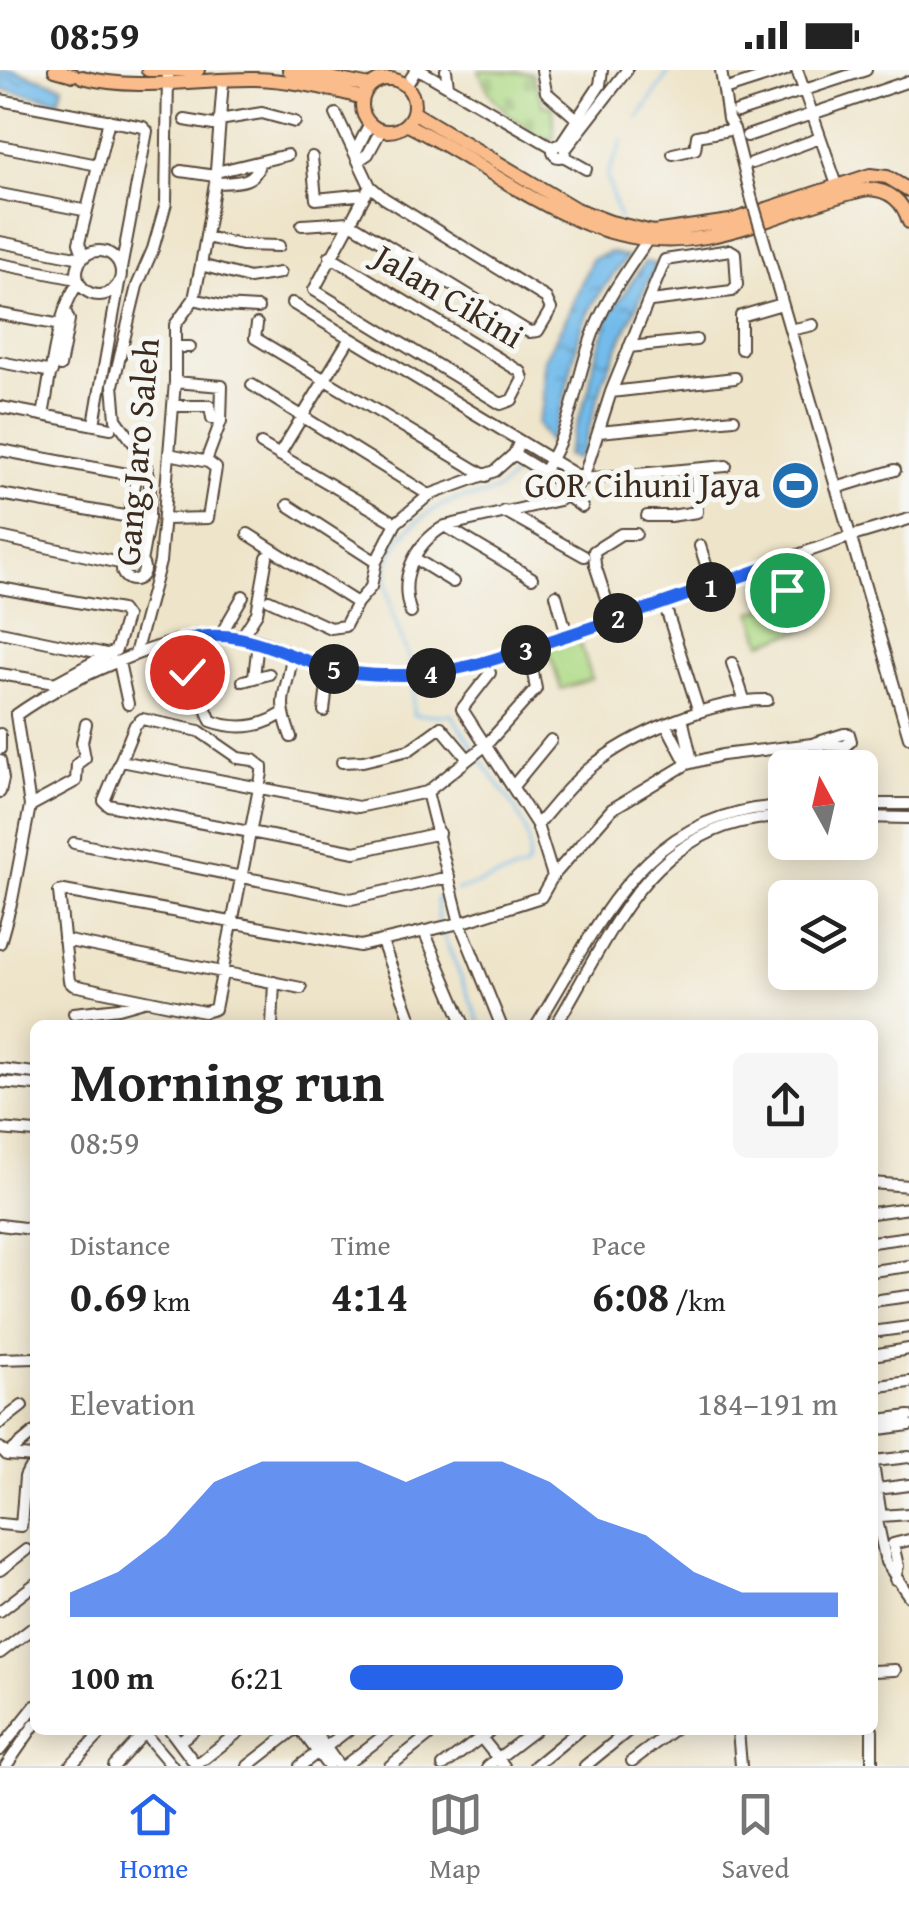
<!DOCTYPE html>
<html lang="en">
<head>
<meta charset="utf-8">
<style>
	:root { --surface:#fff; --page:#f6f6f6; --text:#222; --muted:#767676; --line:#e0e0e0; --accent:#2563eb }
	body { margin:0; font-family:"Gentium Book Plus",serif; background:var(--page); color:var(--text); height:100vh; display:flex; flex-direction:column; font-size:38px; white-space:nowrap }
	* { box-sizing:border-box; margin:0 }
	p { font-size:32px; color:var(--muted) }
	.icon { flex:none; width:55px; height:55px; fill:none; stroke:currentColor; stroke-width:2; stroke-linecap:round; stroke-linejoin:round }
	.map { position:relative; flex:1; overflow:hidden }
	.panel { position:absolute; left:30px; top:950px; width:848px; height:715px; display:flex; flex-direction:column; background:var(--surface); border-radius:15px; box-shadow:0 5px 25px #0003 }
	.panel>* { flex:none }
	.needle { width:65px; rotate:352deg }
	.fabs { position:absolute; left:768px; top:680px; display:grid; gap:20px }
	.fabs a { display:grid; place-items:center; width:110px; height:110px; border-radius:15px; background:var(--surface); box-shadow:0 5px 25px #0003; font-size:50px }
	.pin { position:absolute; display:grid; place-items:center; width:85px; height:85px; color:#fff; margin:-42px; border:5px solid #fff; border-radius:50%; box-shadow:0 2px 10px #0007 }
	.km { position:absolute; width:50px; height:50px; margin:-25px; border-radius:50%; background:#222; color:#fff; font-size:28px; line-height:50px; text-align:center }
	.round { display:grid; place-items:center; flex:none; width:105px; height:105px; border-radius:15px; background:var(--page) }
	.head { display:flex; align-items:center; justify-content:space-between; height:170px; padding:0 40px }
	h1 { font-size:55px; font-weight:600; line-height:75px }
	.stats { display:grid; grid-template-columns:repeat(3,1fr); gap:15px; height:170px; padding:10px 40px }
	.stats div { display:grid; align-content:center }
	.stats b { font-size:42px; font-weight:600 }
	.stats small { font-size:28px; font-weight:400 }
	.stats p { font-size:28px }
	.chart { height:280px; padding:20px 40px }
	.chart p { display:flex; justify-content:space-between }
	.chart svg { width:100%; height:180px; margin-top:10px; fill:var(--accent); opacity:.7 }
	ul { padding:0 40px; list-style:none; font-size:32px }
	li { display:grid; grid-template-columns:160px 120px 1fr; align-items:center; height:75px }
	li i { height:25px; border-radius:12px; background:var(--accent) }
	.status { display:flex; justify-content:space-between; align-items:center; height:70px; padding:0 50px; background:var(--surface); direction:ltr }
	.status svg { height:28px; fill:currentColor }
	.tabs { display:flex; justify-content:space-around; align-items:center; height:140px; border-top:2px solid var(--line); background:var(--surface); font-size:28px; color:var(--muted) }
	.tabs a { display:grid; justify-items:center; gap:5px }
	.tabs .selected { color:var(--accent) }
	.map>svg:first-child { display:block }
</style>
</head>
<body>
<div class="status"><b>08:59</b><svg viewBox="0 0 49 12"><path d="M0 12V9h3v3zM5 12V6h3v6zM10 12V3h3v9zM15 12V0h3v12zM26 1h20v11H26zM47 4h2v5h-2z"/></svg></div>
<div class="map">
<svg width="909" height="1696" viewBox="0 0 909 1696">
	<defs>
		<pattern id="cemetery-stones" width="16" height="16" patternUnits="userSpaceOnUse" patternTransform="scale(2.5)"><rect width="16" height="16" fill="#afda85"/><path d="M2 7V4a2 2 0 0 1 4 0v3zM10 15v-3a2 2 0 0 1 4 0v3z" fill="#97bb72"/></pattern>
		<pattern id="water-ripples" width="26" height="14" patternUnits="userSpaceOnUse" patternTransform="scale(2.5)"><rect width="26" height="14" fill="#72bbeb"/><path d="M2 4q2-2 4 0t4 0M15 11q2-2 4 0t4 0" fill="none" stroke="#5f98be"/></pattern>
	</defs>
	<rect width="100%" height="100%" fill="#f6f6f2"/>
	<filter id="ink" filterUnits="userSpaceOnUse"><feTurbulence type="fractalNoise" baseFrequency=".01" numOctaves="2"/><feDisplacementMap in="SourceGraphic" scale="20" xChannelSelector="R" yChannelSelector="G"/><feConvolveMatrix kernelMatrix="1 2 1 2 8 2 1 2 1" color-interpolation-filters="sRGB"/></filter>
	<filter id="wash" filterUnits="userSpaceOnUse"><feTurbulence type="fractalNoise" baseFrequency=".0048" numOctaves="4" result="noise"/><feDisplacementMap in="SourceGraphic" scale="40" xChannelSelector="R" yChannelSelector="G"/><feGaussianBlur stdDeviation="2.25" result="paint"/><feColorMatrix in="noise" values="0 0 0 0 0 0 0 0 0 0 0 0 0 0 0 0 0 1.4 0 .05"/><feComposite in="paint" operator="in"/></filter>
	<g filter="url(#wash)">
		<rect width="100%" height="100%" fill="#eee4c9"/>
		<path fill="url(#cemetery-stones)" stroke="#758252" stroke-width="2.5" d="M479,0L532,3L543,36H553L554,69L545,70C515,50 490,35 479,0Z"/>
		<path fill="#afda85" stroke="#758252" stroke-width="2.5" d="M804,526L813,557L762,573L752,542Z
			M579,569L592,609L561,619L548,578Z"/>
		<path fill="url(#water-ripples)" stroke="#567284" stroke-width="2.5" d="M0,0H13L63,16L59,30L0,19Z
			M610,182L627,187C612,208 593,228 584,252C569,291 568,333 549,372L537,353L543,335L544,289L564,253L592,189Z
			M645,192L656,194L604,308L581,385L575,389L566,385L589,319L594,291L609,246Z"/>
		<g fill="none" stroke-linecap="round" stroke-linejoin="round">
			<path stroke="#72bbeb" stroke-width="2.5" d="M638,48L670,0
				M619,149L607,106L623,70
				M413,599C403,571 388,541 387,511C385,470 424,440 458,429C468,426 479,428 488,424C503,419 513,406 524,395
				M413,610V645H452L474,679
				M456,821L526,798C542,761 498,717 478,686
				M438,852L437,829L449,824
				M441,860L481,955"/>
		</g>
	</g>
	<g filter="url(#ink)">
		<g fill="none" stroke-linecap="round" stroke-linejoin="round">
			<defs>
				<path id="minor" d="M420,0L554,78
					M446,0L448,16
					M542,0L546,22L576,48
					M721,0L728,49L734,59L752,130
					M797,0L837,115
					M406,16L416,0
					M730,18L786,0
					M0,30L143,57L147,61L121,199
					M737,42L866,0
					M185,50L219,56
					M219,50L262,43L295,52
					M747,66L909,11
					M553 81a6 6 0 1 1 12 0a6 6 0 1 1-12 0Z
					M560,75L600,15L602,0
					M0,76L93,94
					M565,80L627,0
					M355,83L370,53
					M673,84L695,79L697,66L734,59
					M563,86L586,99
					M312,87L316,129L366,124
					M359,90L368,84L381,60
					M752,93L820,68
					M181,101L215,106
					M216,102L287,85
					M215,113C233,112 257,115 259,92
					M0,124L83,140
					M302,155L349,152L529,262L538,261L551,239L546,228L384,128L370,116L336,44
					M761,160L909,667
					M206,167L241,175L279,176
					M0,172L81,188
					M77 203a22 22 0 1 1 44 0a22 22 0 1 1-44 0Z
					M330,186L521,302L523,309L512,330L501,334L314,220L370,116
					M84,187L79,173L109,50
					M0,194L77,209
					M201,195L249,208L280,203
					M194,229L222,236L258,238
					M292,233L583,409L726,396
					M0,244L61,255
					M257,254L255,268L486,406
					M790,260L813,255
					M175,277H190
					M629,277L696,270
					M741,279V246L782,234
					M0,292L52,302
					M60,296L69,250L66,243
					M175,312L222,316L221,351L206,391
					M252,315L429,425
					M611,322L735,308
					M173,336H210L212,348H221
					M0,337L111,358
					M43,345C50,312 57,237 79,213
					M94,354L119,213
					M599,362L734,349
					M261,374L396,453
					M0,380L132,405L136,409L129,444L124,446L0,424
					M514,384L574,420
					M279,385L350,268
					M544,401C574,356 576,304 596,256C610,222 633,193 652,163
					M836,418L895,400
					M567,426L582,437
					M288,435L376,492
					M504,441L584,486
					M647,446H670L697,442L696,399
					M165,449L208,448L216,398L208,392L169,384
					M445,456L532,508
					M248,464L357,533
					M0,467L124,494
					M700,476L713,516
					M414,488L453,512
					M122 499a11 11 0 1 1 22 0a11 11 0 1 1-22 0Z
					M141,492L149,448L150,413L144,387L116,349L113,315L137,216L153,179L166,133L168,6
					M776,494L787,520
					M0,518L121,540L126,547L116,580L55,613L0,604
					M556,525L567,565
					M269,530L330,558L345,556L357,533L371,517L376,492L396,453L429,425L495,401L514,384L519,373
					M667,542L699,642
					M411,543C398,509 414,474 445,456L559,430L574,420L583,409L611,322L665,190L730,180L735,183L737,215L732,221L651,231
					M613,550L595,495L594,481L621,464H636
					M0,562L111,585
					M221,564L243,526
					M241,568L257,543L267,487
					M183,571L191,626
					M135,584L160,492L175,312V255L194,229L201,195L215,113L223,11
					M119,592L128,634
					M732,593L744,629
					M490,603L462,639L537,755L553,806
					M254,607L258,572
					M243,611L269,604
					M206,639L211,651C236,660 260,658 282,644
					M324,641L329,598
					M682,648L692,691
					M86,654L82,672L85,688L77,694L76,711L30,736L16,645C60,613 164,566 219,564C257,563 293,587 328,598C384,614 446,603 501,589L849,467L909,449
					M666,654L687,694
					M0,664V679
					M291,667C274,622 289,624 292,583
					M0,690L3,709L0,722
					M121,691L358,737L427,722L486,675L536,619L533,603
					M342,692L363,691L409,680L441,657L468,689
					M514,715L551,670
					M427,722L460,853L501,955
					M860,734H909
					M860,747L909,748
					M537,755C554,736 570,714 590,698C630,664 714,629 767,630
					M439,763L355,782L108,735L104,731L135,655L142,649L199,661L238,688L253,690L262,697V703C247,782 230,860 215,939L204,942L73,915L69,911L59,822L64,821L360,876L460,853L541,827L553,806L612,739L687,694L722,685L812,674L844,664H849L851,671L845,676L812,674
					M74,773L351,829L449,807
					M424,861L464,955
					M64,870L301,918
					M382,872L413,955
					M0,873L12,830L30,736
					M74,943L119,938L144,931
					M272,955L274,912
					M537,955C602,850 642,742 785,736
					M556,955C614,859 651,749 785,747
					M0,999L35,1003
					M0,1012L35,1015
					M0,1059L35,1062
					M872,1113L909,1116
					M872,1143L909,1138
					M0,1155L32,1159
					M872,1172L909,1167
					M872,1201L909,1196
					M872,1231L909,1226
					M872,1262L909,1257
					M872,1285L909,1279
					M0,1289L35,1288
					M872,1317L909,1312
					M872,1351L909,1346
					M0,1353L22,1336
					M872,1360L909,1355
					M0,1378L7,1385L35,1387
					M7,1385L35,1362
					M909,1387L874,1391L873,1394L881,1446L909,1444
					M877,1419L909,1415
					M875,1441L886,1492L909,1526
					M0,1454L21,1456L25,1407L29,1399
					M0,1500L26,1480
					M895,1509L898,1496L893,1474L909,1470
					M0,1541L35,1514
					M0,1583L35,1556
					M872,1601L895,1600
					M170,1660L196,1695
					M301,1660L328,1696
					M313,1660L339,1696
					M475,1660L504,1696
					M738,1660L741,1696
					M145,1664L172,1696
					M180,1671L194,1660
					M326,1677L348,1660
					M0,1680L35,1636
					M632,1691L673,1660
					M6,1696L35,1654
					M70,1696L104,1660
					M114,1696L147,1660
					M195,1696L241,1660
					M248,1696L294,1660
					M300,1696L318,1682
					M344,1696L391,1660
					M390,1696L436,1660
					M443,1696L491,1660
					M488,1696L535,1660
					M535,1696L579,1660
					M585,1696L629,1660
					M872,1696V1660"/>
				<path id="major" d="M55,0L73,5
					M148,0H198
					M289,0L370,16
					M82,7C139,22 197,8 255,9C292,10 328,18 363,28
					M362 35a26 26 0 1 1 52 0a26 26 0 1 1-52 0Z
					M413,42L576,139L611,152L653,162L730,151L870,105L887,107L909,120
					M406,54C504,102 589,189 706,167C762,157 813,130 868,119C890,120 903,131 909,152"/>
			</defs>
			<use href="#minor" stroke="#564638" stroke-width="14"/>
			<use href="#major" stroke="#564638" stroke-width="16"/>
			<use href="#minor" stroke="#fff" stroke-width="10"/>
			<use href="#major" stroke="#f9bc8a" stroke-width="12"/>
			<defs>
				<path id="minor-bridge" d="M752,130L761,160"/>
			</defs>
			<use href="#minor-bridge" stroke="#564638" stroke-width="14" stroke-linecap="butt"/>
			<use href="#minor-bridge" stroke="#fff" stroke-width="10"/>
		</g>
	</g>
	<g fill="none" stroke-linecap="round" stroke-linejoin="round" filter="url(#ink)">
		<defs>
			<path id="route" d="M187,602L184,570C242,555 277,584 330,598C354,605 380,605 405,605C458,604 504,586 553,570C628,546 702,520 776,494L787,520"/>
		</defs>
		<use href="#route" stroke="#fff" stroke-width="20"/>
		<use href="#route" stroke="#2563eb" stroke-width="12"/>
	</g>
	<defs>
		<symbol id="stadium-disc" viewBox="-11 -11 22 22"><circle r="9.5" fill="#1f6fb2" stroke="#f6f6f2"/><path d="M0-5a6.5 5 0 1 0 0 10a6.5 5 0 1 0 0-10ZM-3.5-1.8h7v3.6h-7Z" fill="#fff"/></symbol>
	</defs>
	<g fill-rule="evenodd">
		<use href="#stadium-disc" x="768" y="388" width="55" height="55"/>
	</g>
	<g text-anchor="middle" stroke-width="10" stroke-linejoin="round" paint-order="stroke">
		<g font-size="35" fill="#3b2a1e" stroke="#f6f6f2">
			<text transform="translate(449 226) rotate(31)" y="12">Jalan Cikini</text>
			<text transform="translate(137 382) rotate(-85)" y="12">Gang Jaro Saleh</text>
		</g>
		<g font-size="35" fill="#3b2a1e" stroke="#f6f6f2" text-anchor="end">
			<text x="760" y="427">GOR Cihuni Jaya</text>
		</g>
	</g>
</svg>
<div class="fabs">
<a><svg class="needle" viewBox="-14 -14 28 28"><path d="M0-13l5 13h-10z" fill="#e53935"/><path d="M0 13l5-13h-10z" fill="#767676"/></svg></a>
<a><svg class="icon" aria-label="layers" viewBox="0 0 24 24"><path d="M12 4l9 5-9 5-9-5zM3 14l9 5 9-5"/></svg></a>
</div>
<div class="pin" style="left:787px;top:520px;background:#1e9e55"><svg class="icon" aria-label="arrive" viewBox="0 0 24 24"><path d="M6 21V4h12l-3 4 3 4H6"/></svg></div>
<div class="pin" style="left:187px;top:602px;background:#d93025"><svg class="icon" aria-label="check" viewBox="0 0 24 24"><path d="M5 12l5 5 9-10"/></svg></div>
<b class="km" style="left:711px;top:517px">1</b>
<b class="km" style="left:618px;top:548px">2</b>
<b class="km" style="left:526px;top:580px">3</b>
<b class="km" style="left:431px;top:603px">4</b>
<b class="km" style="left:334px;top:599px">5</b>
<section class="panel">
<div class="head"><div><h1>Morning run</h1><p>08:59</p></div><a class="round"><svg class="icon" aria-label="share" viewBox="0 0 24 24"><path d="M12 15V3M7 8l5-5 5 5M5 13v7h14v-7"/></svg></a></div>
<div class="stats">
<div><p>Distance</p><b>0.69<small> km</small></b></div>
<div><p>Time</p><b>4:14</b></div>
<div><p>Pace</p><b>6:08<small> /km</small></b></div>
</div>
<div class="chart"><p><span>Elevation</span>184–191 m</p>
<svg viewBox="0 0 160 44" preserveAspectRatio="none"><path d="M0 44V38L10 33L20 24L30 11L40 6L50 6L60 6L70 11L80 6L90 6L100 11L110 20L120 24L130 33L140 38L150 38L160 38V44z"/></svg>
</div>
<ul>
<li><b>100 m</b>6:21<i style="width:56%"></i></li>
</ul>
</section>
</div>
<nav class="tabs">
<a class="selected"><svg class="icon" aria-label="home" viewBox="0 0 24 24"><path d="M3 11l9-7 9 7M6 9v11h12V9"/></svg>Home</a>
<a><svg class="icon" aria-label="map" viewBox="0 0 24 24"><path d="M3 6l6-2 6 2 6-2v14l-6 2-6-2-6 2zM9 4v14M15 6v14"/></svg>Map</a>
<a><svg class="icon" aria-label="saved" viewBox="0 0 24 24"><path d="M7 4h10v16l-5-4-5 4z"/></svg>Saved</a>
</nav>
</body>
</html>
